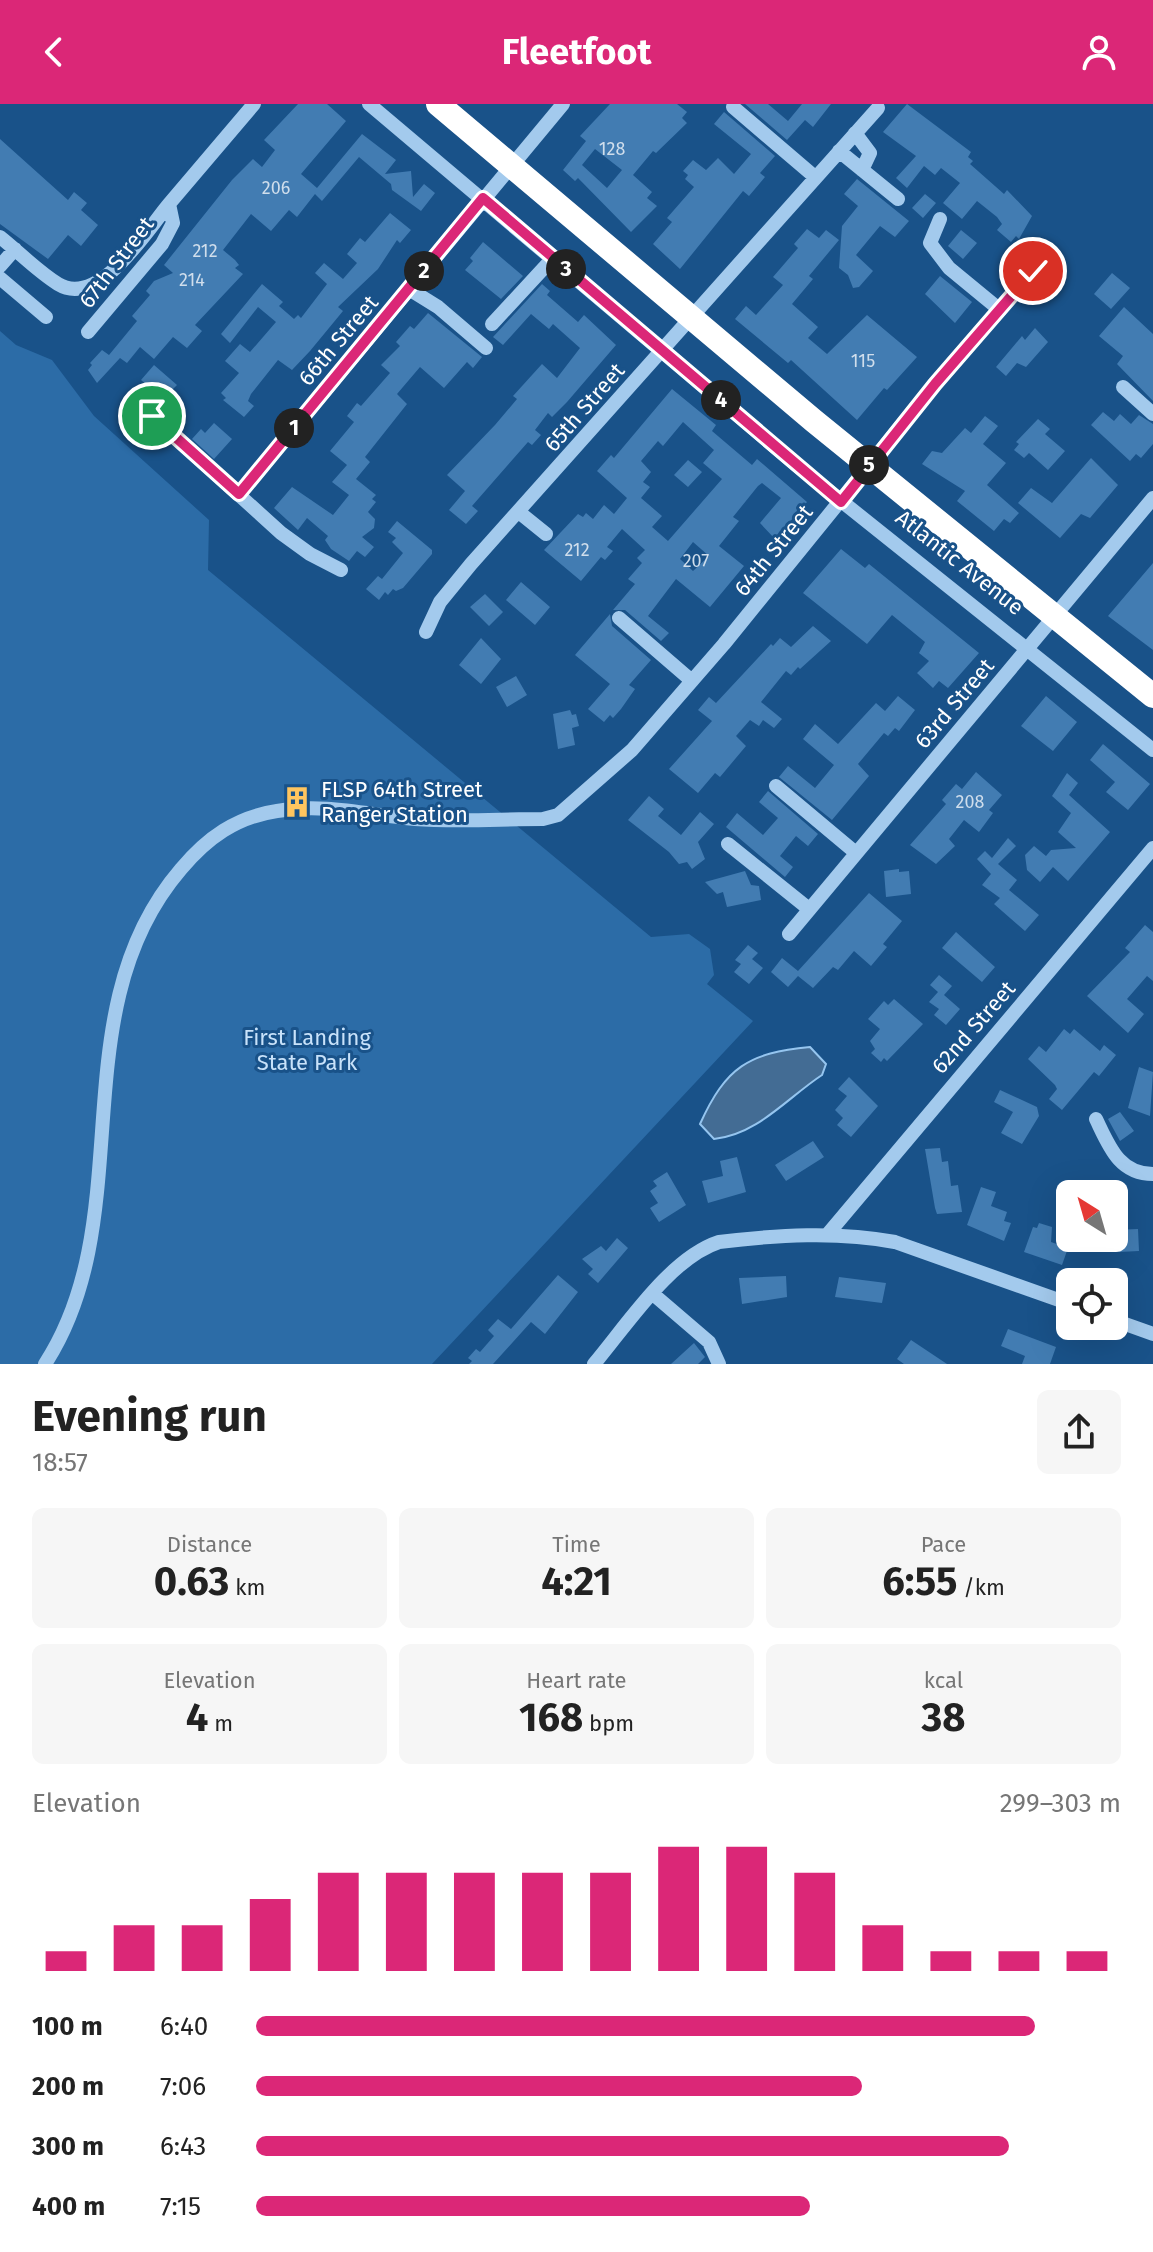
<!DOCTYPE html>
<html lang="en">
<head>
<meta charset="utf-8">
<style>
	:root { --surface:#fff; --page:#f6f6f6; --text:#222; --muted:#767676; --accent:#db2777 }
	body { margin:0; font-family:"Fira Sans",sans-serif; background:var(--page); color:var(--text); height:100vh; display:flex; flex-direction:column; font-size:30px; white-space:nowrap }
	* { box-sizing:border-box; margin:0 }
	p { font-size:26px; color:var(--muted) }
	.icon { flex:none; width:44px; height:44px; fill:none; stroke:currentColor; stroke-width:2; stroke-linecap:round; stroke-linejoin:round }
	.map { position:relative; height:1260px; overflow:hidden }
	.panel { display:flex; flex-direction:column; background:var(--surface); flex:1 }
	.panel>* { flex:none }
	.needle { width:52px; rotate:323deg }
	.tools { position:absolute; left:1056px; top:1076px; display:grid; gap:16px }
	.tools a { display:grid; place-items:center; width:72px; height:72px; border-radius:12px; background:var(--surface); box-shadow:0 8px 32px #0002; font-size:40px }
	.pin { position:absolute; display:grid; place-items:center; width:68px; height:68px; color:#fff; margin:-34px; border:4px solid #fff; border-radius:50%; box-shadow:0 2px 8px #0007 }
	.km { position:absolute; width:40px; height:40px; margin:-20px; border-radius:50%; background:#222; color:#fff; font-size:22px; line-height:40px; text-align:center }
	.round { display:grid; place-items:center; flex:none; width:84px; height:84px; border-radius:12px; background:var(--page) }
	.summary { display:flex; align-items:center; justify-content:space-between; height:136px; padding:0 32px }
	h1 { font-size:44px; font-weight:700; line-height:60px }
	.figures { display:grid; grid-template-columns:repeat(3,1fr); gap:12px; height:136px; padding:8px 32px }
	.figures div { display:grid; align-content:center; border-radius:12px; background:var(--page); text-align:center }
	.figures b { font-size:40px; font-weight:700 }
	.figures small { font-size:22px; font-weight:400 }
	.figures p { font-size:22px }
	.chart { height:224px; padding:16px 32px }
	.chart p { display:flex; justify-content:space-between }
	.chart svg { width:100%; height:144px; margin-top:8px; stroke:var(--accent); stroke-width:6 }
	ul { padding:0 32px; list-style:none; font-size:26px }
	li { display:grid; grid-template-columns:128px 96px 1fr; align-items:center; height:60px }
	li i { height:20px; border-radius:10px; background:var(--accent) }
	header { display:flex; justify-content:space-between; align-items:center; height:104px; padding:0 32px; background:var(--accent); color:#fff; font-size:36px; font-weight:700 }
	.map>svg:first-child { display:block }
</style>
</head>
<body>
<header><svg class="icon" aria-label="back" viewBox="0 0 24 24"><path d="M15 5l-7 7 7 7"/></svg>Fleetfoot<svg class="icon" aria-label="person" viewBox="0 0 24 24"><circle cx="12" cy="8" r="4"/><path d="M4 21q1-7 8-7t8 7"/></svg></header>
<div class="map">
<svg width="1153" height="1260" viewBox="0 0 1153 1260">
	<rect width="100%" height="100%" fill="#195289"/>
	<path fill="#2c6ca7" d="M0,227L16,241L52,256L94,312L209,416L208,466L651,833L689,830L710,845L714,871L707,880L753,917L432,1260H0Z"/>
	<path fill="#436c94" stroke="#95c5ef" stroke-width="2" d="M810,943L826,960L822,971C787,994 757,1031 714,1035L700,1020C726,963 748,949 810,943Z"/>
	<path fill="#427cb2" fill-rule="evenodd" d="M298,0H327L346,17L301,70L317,84L362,30L396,56L385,70L411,67L413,93L424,80L435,89L421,107L392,86L391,80L359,53L322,97L315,90L297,113L289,106L271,127L251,110L223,146L235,156L239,161L235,164L243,170L195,221L202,227L187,244L173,233L154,255L140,243L127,259L120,254L97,279L88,266L92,261L90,259L102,246L109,251L137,217L132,212L150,191L146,187L154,177L173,169L164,161L232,76L253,55L262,63L275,46L264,36Z
		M610,0H677L687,8L682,14L687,19L656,49L653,47L633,71L652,88L647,94L657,102L631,128L578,74L575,77L563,66L586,37L580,32ZM595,45L622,66L607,84L582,61Z
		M745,0H768L788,17L802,0H831L813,23L805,16L787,36Z
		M907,0L971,48L968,53L973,57L970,60L1004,90L1007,86L1032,112L1019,135L1016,132L1011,138L997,126L1002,120L997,113L977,97L962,115L943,99L960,79L941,64L935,71L924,62L907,84L896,74L916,52L883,28Z
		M724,8L775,52L760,69L765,73L749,92L743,87L680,165L653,140L672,118L667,114L694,83L685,75L688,71L683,67L693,56L706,66L718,54L734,70L751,50L714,20Z
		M0,35L68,96L74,88L87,99L81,106L98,121L81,142L68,131L48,155L0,120Z
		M857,75L909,117L895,133L880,122L856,151L873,167L859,183L853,184L848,171L839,164L842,122L858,102L844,90Z
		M925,90L936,99L923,114L912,104Z
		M390,109L411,126L400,139L397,136L378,165L338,203L343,207L310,247L292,266L278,256L251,290L248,297L254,302L244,313L223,296L226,294L221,289L239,269L225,257L240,240L250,248L276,218L258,203L230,239L221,230L262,180L283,198L279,202L294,215L298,211L301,214L327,180L315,169L324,159L343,175L357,159L347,150L360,134L365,138Z
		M807,125L819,134L826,126L839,136L809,172L813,175L792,200L818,223L808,234L827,250L867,211L917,253L887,286L884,284L857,316L791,256L788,259L735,215L746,202L756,211L783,181L773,173L798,144L794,140Z
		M961,126L977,139L963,155L948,142Z
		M483,138L523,172L501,195L465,166L473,157L470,154Z
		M1112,169L1130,184L1111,205L1094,190Z
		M940,172L972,198L955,219L925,190Z
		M542,180L550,187L547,191L578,218L584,211L616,241L567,298L552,313L548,309L535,326L541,331L532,341L528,338L472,402L478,407L466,420L449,406L465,387L447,371L495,321L517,295L513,292L542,260L557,274L580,244L553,220L549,225L531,210L503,241L493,233Z
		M1124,203L1153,230V297L1117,260L1123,252L1099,232Z
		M428,209L482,253L473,264L467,258L444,284L420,263L397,290L407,300L365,353L370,358L356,375L376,391L372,395L376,398L368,408L375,415L374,424L362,433L374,443L365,453L357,447L349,457L331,445L325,436L328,432L307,414L298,426L274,404L292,383L333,411L349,391L332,378L347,361L330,347L354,318L347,312L357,299L361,302L390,269L381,261L400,242L396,238L410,222L414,225Z
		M1035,224L1048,238L1026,263L1017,259L1006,272L996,263L1022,232L1025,236Z
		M154,261L177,281L166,292L159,285L156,289L141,276Z
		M672,285L716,321L712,327L752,361L757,355L807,398L775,435L760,419L781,394L762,379L758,382L733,413L739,417L719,442L744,462L710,503L676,475L648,512L669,529L661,537L625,506H613L635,480L628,475L642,459L637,454L645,446L622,425L607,443L613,447L605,456L601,453L581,477L544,446L578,410L583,413L586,409L593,415L604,401L614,410L627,394L597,367L611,351L614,354ZM683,318L714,346L703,359L722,375L668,437L652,423L662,412L641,394L650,383L643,378L651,368L641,357L658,337L663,342ZM693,438L709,452L693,467L680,455Z
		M1103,308L1114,317L1120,310L1131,320L1139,311L1153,320V340L1141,354L1136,350L1130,357L1091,321Z
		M985,312L998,322L983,340L1006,359L987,381L1019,409L1010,419L1004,415L994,427L957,397L965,387L922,360L932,347L942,349L965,324L971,329Z
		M1038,315L1050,325L1045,330L1065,347L1048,366L1029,349L1024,354L1014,346L1019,340L1016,338Z
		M214,319L232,335L214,355L192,335L201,325L205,329Z
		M1091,354L1118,381L1090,414L1081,410L1060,434L1018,399L1031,384L1052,399Z
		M688,356L702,368L688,383L674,371Z
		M397,417L432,446V450L403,484L396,487L393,485L388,491L385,488L379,496L366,485L378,472L382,475L403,449L392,438L396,434L388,428Z
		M841,445L865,464L869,460L979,549L948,584L939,577L933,584L917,569L929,557L919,549L925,538L892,511L867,540L803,489Z
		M1153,459V546L1108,512Z
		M521,478L550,503L535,521L506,496Z
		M485,490L503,508L489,522L470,503Z
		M610,510L612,522L651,556L629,581L635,585L621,605L613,614L610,611L604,618L588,605L610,580L575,551Z
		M813,522L831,537L800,565L798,563L791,571L786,567L761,598L782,615L774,624L763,616L759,622L750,616L736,632L746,642L720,673L715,669L698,689L669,665L712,617L698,606L709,593L716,599L771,540L773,542L780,534L791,543Z
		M481,534L501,555L481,580L459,561Z
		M516,572L527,591L507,603L496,583Z
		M898,592L915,606L899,627L895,624L888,632L884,629L858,660L869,672L832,716L779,673L788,662L815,684L834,661L803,635L815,620L838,640L876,599L885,607Z
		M1046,592L1077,618L1053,647L1021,622Z
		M570,606L572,611L576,610L579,622L572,624L575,641L558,645L553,610Z
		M1103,640L1150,680L1128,706L1106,688L1115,678L1090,656Z
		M976,668L1002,691L989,706L993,709L979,728L964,716L949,735L955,742L936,760L910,741L946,700L942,696L956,680L962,685Z
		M1067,669L1078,679L1069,691L1110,728L1068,777L1053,763L1040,778L1027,766L1025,751L1034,742L1046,752L1051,746L1076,744L1058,728L1071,709L1052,692Z
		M768,687L818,730L808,742L796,732L780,752L793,763L785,773L726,723L737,709L763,731L778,714L759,698Z
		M649,692L664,705L658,712L681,731L700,708L714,720L698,738L705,755L692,765L687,758L679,760L669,748L628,716Z
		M1008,734L1016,742L998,760L1017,776L1009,786L1039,811L1025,827L994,800L1000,794L982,781L991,770L977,755L985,747L992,754Z
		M899,765V768L909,767L911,790L886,793L884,767Z
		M745,767L751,781L759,782L761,796L727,803L723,788L717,790L705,778Z
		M869,789L902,817L883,840L887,843L871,862L854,847L838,866L833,863L813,884L798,872L788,883L771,868L782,854L798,867Z
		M1145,821L1153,828V877L1147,872L1127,895L1144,910L1128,929L1087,892L1130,848L1125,844Z
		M956,828L995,863L982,878L942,844Z
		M748,841L758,849L752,855L763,864L749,880L734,868L741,860L735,856Z
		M939,871L952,882L944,891L960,905L946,921L934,911L939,905L929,898L938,888L930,881Z
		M894,895L923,920L887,957L884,954L881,958L871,949L875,945L870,937L880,925L868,915L884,897L888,901Z
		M1064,925L1070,930L1074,925L1100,947L1104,941L1116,951L1099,972L1094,968L1062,1006L1049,995L1057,985L1055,981L1028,955L1039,942L1046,948Z
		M1139,963L1153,968L1150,1012L1128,1004Z
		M849,973L878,1002L851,1033L837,1021L843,1014L835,1006L847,992L838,985Z
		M1000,986L1037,1003L1039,1012L1022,1040L1001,1029L1013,1008L994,998Z
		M1120,1008L1134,1027L1120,1037L1108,1015Z
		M813,1037L824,1053L786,1077L775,1061Z
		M940,1044L942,1058L948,1057L951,1082L958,1081L962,1108L937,1110L935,1104L925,1045Z
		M737,1053L746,1088L708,1099L702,1077L723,1072L720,1057Z
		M667,1068L686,1101L659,1118L650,1104L658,1099L650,1087L657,1082L653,1077Z
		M981,1083L996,1088L991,1102L1007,1108L1004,1117L1011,1119L1004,1137L967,1121Z
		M1039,1119L1052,1123L1051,1138L1068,1144L1062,1161L1024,1148L1033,1123L1037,1124Z
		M1138,1125L1139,1147L1119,1148V1140H1114V1126Z
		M617,1134L628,1144L598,1179L588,1170L593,1165L582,1155L601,1142L606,1147Z
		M558,1171L578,1188L545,1230L531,1218L493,1260H469L472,1257L468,1254L476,1245L480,1248L494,1232L488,1226L498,1215L511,1225Z
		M786,1172L787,1193L742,1200L739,1174Z
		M839,1173L886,1179L882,1199L835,1193Z
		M1008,1225L1056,1243L1050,1260H1022L1025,1252L1001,1242Z
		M911,1236L947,1260H904L897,1255Z
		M694,1239L705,1253L698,1260H671Z"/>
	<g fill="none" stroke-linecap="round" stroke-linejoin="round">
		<path stroke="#a3caed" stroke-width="14" d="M369,0L795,360L1153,646
			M733,3L815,73
			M855,29L870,49L862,66
			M839,47L898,95
			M940,115L930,139L949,164L1000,206
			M0,133C19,148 37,167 58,180C99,205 147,126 169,100
			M0,162L15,145
			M0,174L46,213
			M409,185L438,203L486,244
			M492,220L553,154
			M88,228L162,140L173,119L169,100L254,0
			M1123,283L1153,310
			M152,312L281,429L310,450L341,466
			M239,390L563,0
			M520,409L546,430
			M619,514L692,577
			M426,528L440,498L471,460L878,4
			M776,682L856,749
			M728,740L809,805
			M789,830L1153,394
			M1096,1015C1109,1042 1119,1070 1153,1070
			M827,1131L1153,744
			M653,1190L709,1238L719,1260
			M1114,1216L1153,1230
			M45,1260C142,1111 58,908 181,765C207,734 236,713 277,707C325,699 368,711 415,715C457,718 500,715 543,715L558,711L632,646L724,540L935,280L1033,167
			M594,1260C627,1221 670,1154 719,1138C777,1131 837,1127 895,1138L1070,1200"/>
		<path stroke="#fff" stroke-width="24" d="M438,0L814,317L1153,592"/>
	</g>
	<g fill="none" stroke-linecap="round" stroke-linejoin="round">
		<defs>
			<path id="route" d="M152,312L239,390L483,94L841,398L935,280L1033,167"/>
		</defs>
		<use href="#route" stroke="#fff" stroke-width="16"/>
		<use href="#route" stroke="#db2777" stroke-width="10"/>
	</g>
	<defs>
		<symbol id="building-bare" viewBox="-9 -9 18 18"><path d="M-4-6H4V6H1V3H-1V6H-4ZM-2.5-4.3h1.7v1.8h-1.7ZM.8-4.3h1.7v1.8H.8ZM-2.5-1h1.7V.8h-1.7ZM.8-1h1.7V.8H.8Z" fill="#ffc55f" stroke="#195289" stroke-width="2.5" paint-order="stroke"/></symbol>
	</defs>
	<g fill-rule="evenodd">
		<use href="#building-bare" x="275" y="676" width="44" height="44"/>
	</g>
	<g text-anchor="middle" stroke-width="6" stroke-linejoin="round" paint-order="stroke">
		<g font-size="18" fill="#d0deec">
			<text x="612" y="51">128</text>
			<text x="276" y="90">206</text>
			<text x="205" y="153">212</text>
			<text x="192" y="182">214</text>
			<text x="863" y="263">115</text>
			<text x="577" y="452">212</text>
			<text x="696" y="463">207</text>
			<text x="970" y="704">208</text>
		</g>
		<g font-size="22" fill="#fff" stroke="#195289">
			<text transform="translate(116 158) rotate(-53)" y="8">67th Street</text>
			<text transform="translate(338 236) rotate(-50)" y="8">66th Street</text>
			<text transform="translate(584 303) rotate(-49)" y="8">65th Street</text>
			<text transform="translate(773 446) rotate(-51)" y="8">64th Street</text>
			<text transform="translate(960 458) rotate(38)" y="8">Atlantic Avenue</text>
			<text transform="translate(954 599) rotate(-50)" y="8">63rd Street</text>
			<text transform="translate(973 923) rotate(-49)" y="8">62nd Street</text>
		</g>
		<g font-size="22" fill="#fff" stroke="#195289" text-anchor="start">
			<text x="321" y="693">FLSP 64th Street<tspan x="321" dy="25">Ranger Station</tspan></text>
		</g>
		<g font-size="22" fill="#c8e2fa" stroke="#195289">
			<text x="307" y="941">First Landing<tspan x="307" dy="25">State Park</tspan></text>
		</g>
	</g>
</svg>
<div class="tools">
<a><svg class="needle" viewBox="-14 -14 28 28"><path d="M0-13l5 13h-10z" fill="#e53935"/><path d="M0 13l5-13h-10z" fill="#767676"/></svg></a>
<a><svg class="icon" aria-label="locate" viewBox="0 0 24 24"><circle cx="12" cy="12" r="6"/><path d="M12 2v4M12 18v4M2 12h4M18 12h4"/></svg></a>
</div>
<div class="pin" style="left:152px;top:312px;background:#1e9e55"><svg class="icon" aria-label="arrive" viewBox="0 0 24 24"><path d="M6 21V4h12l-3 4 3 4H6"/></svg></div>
<div class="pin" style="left:1033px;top:167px;background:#d93025"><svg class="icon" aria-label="check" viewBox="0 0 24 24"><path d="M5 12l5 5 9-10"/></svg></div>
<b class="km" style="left:294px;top:324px">1</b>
<b class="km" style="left:424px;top:167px">2</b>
<b class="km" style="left:566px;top:165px">3</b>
<b class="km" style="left:721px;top:296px">4</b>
<b class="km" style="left:869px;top:361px">5</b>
</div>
<section class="panel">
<div class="summary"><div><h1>Evening run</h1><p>18:57</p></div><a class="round"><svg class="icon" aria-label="share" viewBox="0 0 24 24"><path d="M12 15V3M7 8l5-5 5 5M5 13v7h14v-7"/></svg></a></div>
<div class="figures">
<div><p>Distance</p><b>0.63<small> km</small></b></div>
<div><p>Time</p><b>4:21</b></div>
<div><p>Pace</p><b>6:55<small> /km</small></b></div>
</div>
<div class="figures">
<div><p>Elevation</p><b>4<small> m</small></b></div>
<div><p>Heart rate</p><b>168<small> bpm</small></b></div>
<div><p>kcal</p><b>38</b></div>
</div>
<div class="chart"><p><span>Elevation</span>299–303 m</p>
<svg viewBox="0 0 160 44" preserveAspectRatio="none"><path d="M5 44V38M15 44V30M25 44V30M35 44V22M45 44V14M55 44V14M65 44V14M75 44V14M85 44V14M95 44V6M105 44V6M115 44V14M125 44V30M135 44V38M145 44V38M155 44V38"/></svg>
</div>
<ul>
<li><b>100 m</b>6:40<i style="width:90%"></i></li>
<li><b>200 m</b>7:06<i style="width:70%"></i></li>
<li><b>300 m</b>6:43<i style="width:87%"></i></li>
<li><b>400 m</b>7:15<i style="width:64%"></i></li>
</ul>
</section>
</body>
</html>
